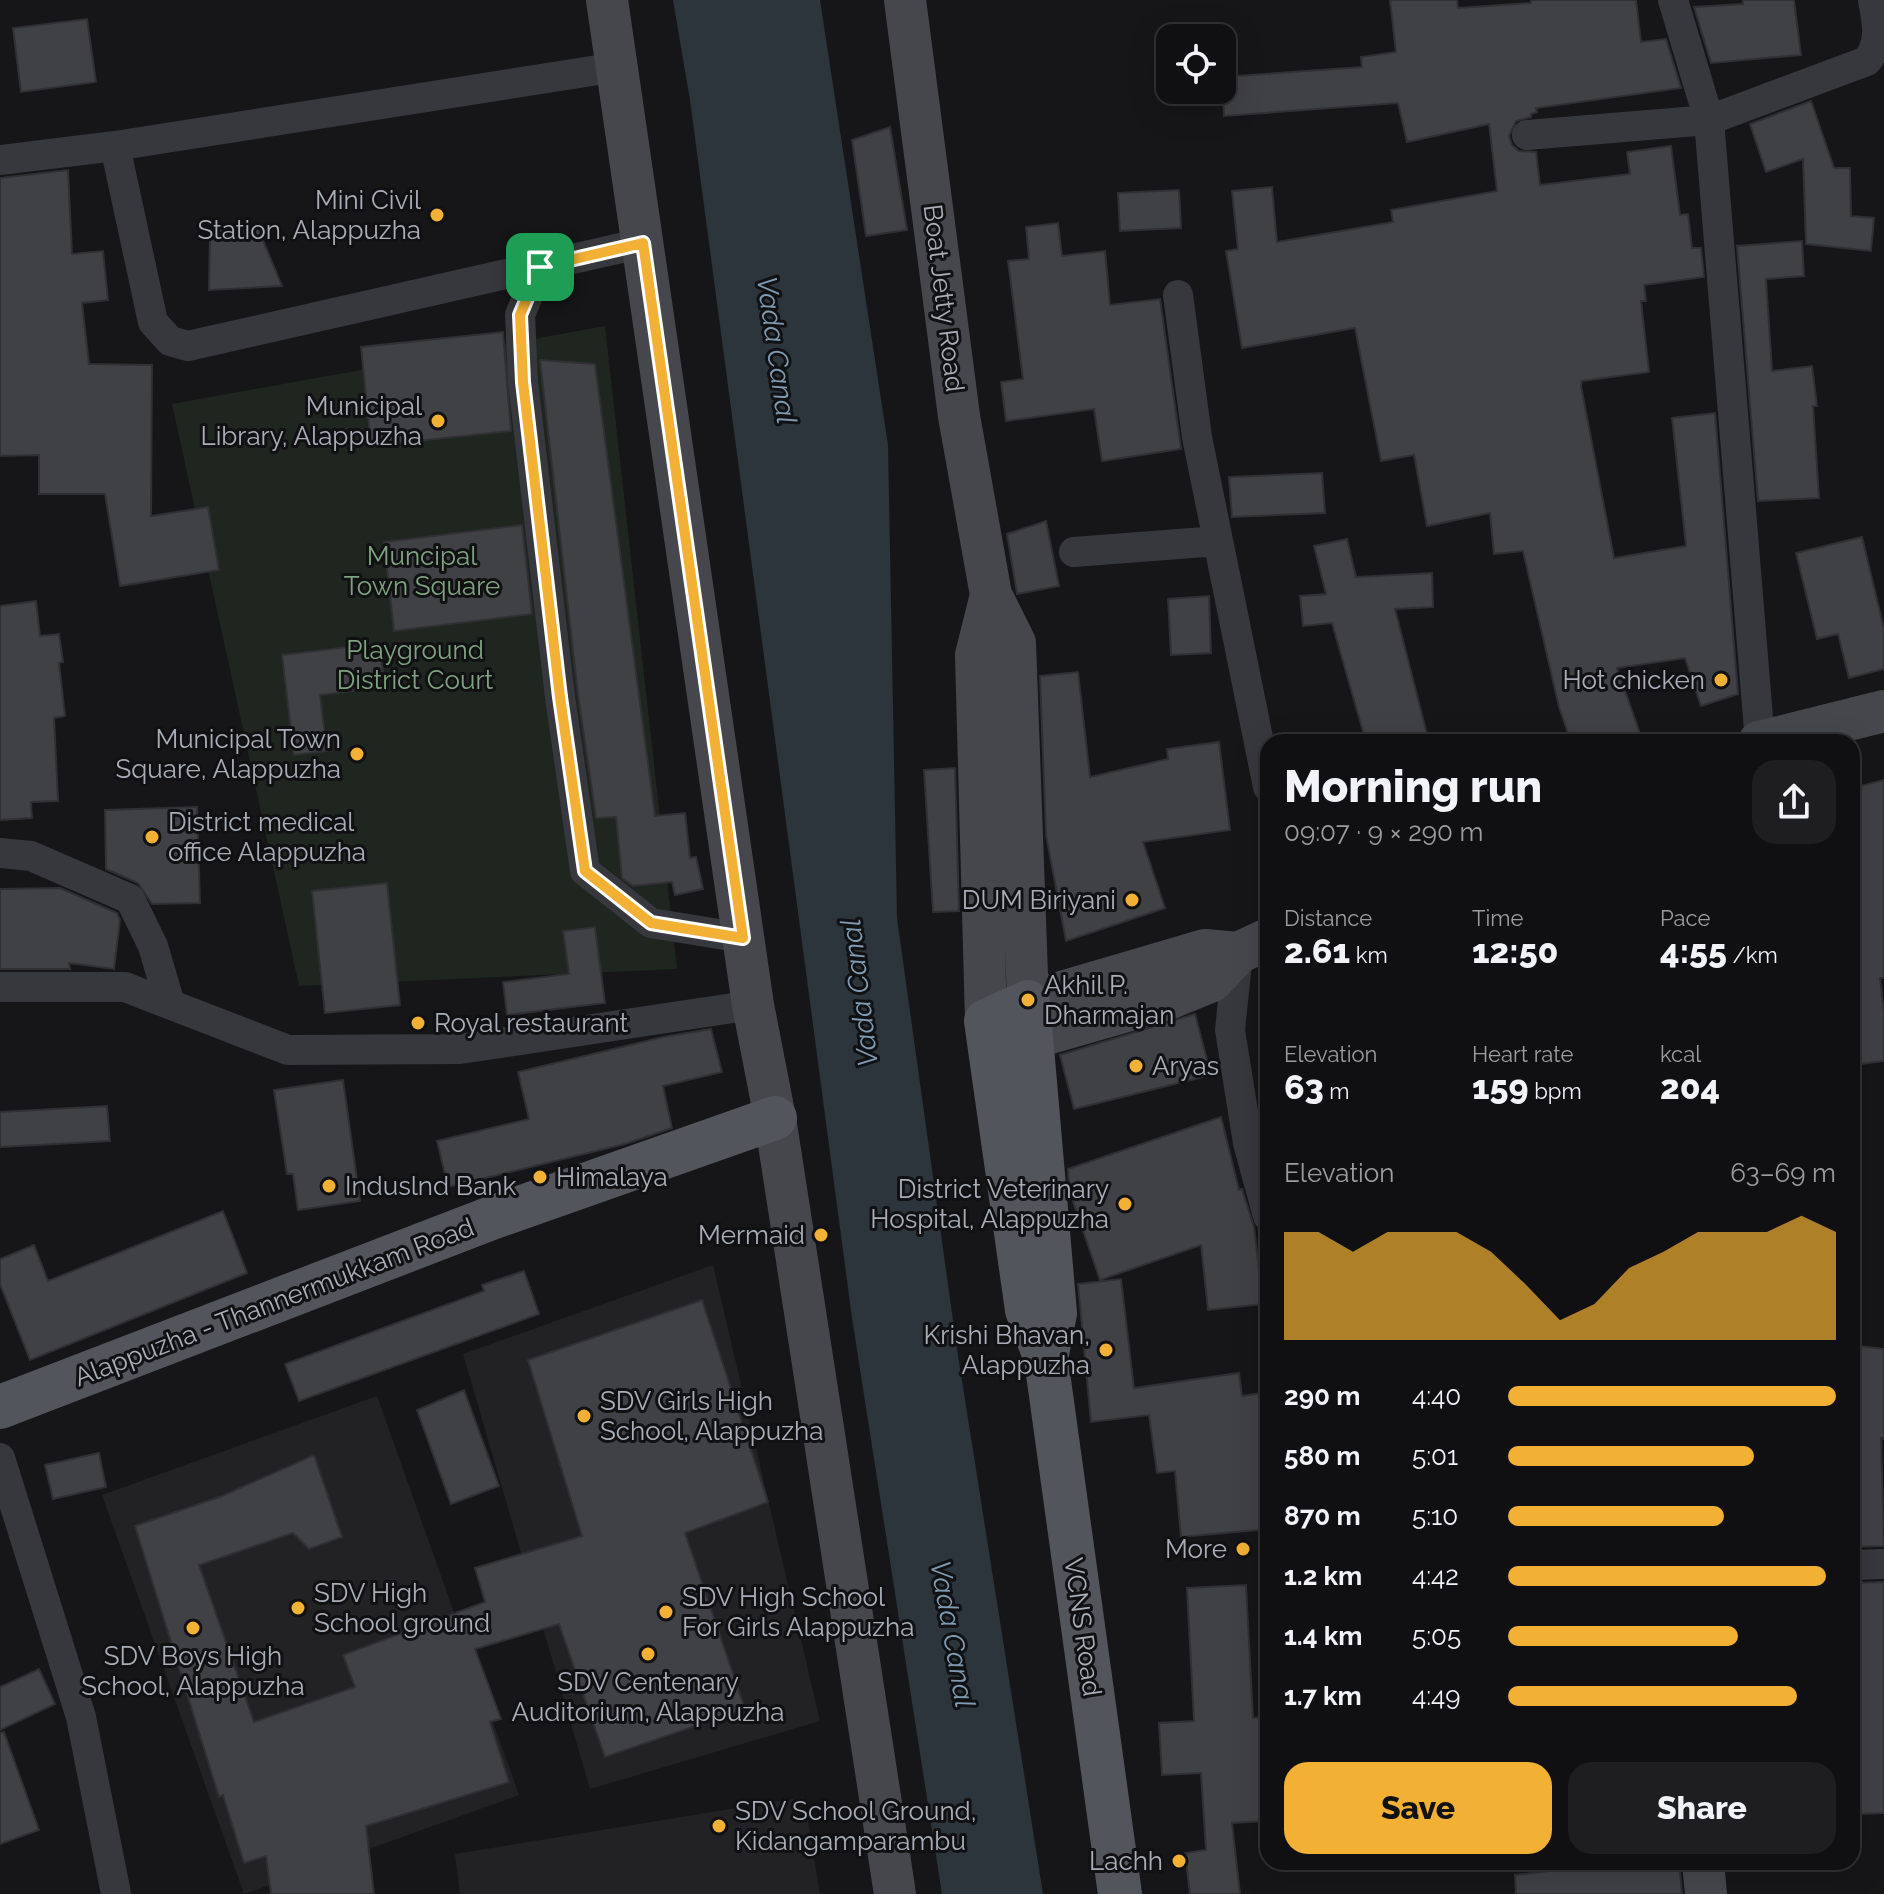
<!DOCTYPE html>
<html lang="en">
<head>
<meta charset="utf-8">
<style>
	:root { --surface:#101012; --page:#1e1e20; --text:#f1f3f6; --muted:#9c9d9f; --line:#303032; --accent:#f2b134 }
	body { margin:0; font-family:Raleway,sans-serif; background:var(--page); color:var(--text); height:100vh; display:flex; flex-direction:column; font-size:30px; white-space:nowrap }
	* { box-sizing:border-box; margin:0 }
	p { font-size:26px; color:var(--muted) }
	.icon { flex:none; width:44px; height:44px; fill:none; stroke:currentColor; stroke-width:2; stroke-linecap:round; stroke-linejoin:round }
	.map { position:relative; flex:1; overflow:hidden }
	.details { position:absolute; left:1260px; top:734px; width:600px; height:1136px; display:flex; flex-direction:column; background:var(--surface); border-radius:24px; box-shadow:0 8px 32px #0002,0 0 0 2px var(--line) }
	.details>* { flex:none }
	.tools { position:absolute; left:1156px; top:24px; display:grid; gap:16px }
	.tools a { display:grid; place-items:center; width:80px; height:80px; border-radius:16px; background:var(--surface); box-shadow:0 8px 32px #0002,0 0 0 2px var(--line); font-size:40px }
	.pin { position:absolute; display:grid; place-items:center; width:68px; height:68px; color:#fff; margin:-34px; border-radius:16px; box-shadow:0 4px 12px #0006 }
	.round { display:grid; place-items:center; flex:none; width:84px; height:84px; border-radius:24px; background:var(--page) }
	.headline { display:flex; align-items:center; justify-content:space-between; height:136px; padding:0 24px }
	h1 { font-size:44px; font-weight:800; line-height:60px }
	.metrics { display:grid; grid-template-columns:repeat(3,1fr); gap:12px; height:136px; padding:8px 24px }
	.metrics div { display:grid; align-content:center }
	.metrics b { font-size:34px; font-weight:800 }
	.metrics small { font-size:22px; font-weight:400 }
	.metrics p { font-size:22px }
	.chart { height:224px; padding:16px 24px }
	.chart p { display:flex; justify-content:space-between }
	.chart svg { width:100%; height:144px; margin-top:8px; fill:var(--accent); opacity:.7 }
	.primary-button { display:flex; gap:16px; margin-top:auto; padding:16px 24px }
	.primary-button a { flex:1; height:92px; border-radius:24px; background:var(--accent); color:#111; font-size:32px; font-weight:800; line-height:92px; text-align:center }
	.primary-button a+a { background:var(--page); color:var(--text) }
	ul { padding:0 24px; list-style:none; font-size:26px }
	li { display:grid; grid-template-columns:128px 96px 1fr; align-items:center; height:60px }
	li i { height:20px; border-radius:10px; background:var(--accent) }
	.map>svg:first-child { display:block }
</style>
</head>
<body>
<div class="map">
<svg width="1884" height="1894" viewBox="0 0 1884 1894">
	<rect width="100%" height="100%" fill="#161618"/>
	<path fill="#222225" d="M713,1265L820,1721L590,1789L463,1354Z
		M377,1396L519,1795L244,1894L102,1495Z
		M804,1797L820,1894H460L455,1854Z"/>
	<path fill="#1e261f" d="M605,326L677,969L299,986L172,404Z"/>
	<path fill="#2c353c" d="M673,0H820L888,445L897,918L957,1349L1043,1894H942L852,1318L690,100Z"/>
	<path fill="#404145" stroke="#303034" stroke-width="2" d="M1390,0H1457L1458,8L1531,3V0H1636L1641,42L1666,39L1681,88L1536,108L1537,112L1531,114V117L1516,121L1509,136L1512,145L1519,151L1536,152L1540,185L1630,174L1627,152L1671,146L1680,215L1688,214L1692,248H1701L1704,277L1644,285L1646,301H1641L1649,372L1582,381L1581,386L1614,558L1686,546L1672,418L1715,413L1738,694L1701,706L1685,658L1617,668L1643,742H1571L1559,707L1523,551L1494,554L1490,513L1427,526L1414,455L1381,461L1355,328L1242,348L1226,251L1238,249L1232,191L1272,187L1277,242L1393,222L1391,210L1497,191L1489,124L1407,142L1398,103L1224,116L1222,77L1362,67L1361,57L1396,52Z
		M1743,0H1794L1801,55L1711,63L1694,7L1743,4Z
		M87,19L96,82L21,92L13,28Z
		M1811,101L1834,168H1850L1851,216L1874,218L1871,251L1806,244L1803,159L1766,172L1750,124Z
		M890,127L907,230L866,236L852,140Z
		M68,170L72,254L103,251L108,300L82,303L89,364L152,365L151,516L208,507L219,570L120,586L105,494H39V455L0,456V178Z
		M1179,190L1181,228L1120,231L1118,193Z
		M1058,223L1062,256L1105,251L1110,305L1160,299L1181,449L1102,461L1094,409L1006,421L1001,382L1023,379L1008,261L1029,259L1026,227Z
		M257,226L282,286L209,290L210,230Z
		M1802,241L1804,276L1766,279L1772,371L1812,366L1817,406H1813L1819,498L1758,501L1737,246Z
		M503,332L511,431L371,446L361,347Z
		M540,360L595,364L655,816L685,813L690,858L696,857L703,889L675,895L672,882L633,886L622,878L616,817L596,818L578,695Z
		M1322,473L1325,513L1232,517L1229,477Z
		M1046,521L1059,586L1017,594L1007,534Z
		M522,525L532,614L394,631L384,542Z
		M1862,537L1884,629V669L1849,678L1838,634L1817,639L1796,553Z
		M1347,539L1356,577L1432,573L1433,607L1395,609L1429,742H1366L1332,623L1303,626L1300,596L1326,594L1314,546Z
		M1209,596L1211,653L1171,655L1168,599Z
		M36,601L40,636L59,634L63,662L59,663L65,716L54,718L58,801L31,802L32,818L0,820V606Z
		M379,643L385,687L320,695L327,751L294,755L282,655Z
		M1078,672L1090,777L1168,759L1167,749L1219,742L1230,830L1143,842L1165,908L1066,941L1046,835L1040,676Z
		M955,768L959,911L933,912L924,770Z
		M1884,780V978H1880L1884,1013V1061L1852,1065V788Z
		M197,807L200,903L152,904L138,883L106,869L105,810Z
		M387,883L400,1005L325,1013L312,891Z
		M60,888L117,913L120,920L114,969L69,963L70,969H0V889Z
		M595,927L605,1003L507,1015L503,982L569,974L563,931Z
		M1195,1014L1211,1075L1074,1109L1060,1055Z
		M711,1029L722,1072L663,1086L672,1128L625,1144L448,1187L437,1141L529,1119L518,1072L663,1037Z
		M343,1080L360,1201L298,1210L293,1174H287L274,1090Z
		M107,1106L110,1141L0,1147V1112Z
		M1221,1117L1239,1190L1242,1189L1254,1227L1263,1304L1208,1310L1201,1245L1100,1280L1069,1190L1068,1169Z
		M223,1211L247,1273L30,1360L0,1284V1259L34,1245L48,1281Z
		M524,1271L539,1314L299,1401L285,1364L484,1291L482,1285Z
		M1121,1279L1134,1388L1239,1373L1242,1396L1268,1392V1529L1181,1537L1175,1471L1157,1473L1149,1415L1091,1422L1078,1284Z
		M702,1300L768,1502L685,1533L745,1709L605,1757L559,1624L475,1649L501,1719L490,1722L509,1782L366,1826L374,1894H271L266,1856L244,1863L223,1795L219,1797L135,1526L222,1496L314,1455L342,1537L309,1549L293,1533L199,1565L254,1722L355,1687L343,1655L485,1602L475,1568L582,1536L528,1360Z
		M1852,1345L1884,1349V1439L1881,1438L1884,1546L1852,1547Z
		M464,1390L499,1486L451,1504L417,1410Z
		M99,1453L106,1487L53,1499L45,1465Z
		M1884,1582V1813L1861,1814L1852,1673V1583Z
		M1246,1585L1253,1718L1268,1717V1821L1232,1823L1240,1894H1190L1185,1853L1206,1850L1201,1773L1162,1775L1159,1723L1194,1721L1187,1588Z
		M39,1669L55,1704L0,1730V1687Z
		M4,1732L39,1830L0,1844V1733Z
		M1574,1862H1679L1682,1894H1516L1515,1875L1575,1868Z"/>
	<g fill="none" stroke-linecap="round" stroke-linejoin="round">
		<path stroke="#37383d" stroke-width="30" d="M1673,0L1709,120L1760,742
			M1527,135L1709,120L1867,61C1882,42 1877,23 1873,0
			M115,146L153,322L170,341L188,346L643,243
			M0,160L115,146L617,67
			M540,267L520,315L523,382L560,697L585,871L651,923L743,938
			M1178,295L1197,437L1268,787
			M1074,552L1218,541
			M0,853L31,856L130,899L153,946L170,1004
			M1238,953L1230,1030L1248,1143L1268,1216
			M0,987H125L288,1050L460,1049L753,1005
			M0,1458L81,1717L116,1894
			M1852,1565L1884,1564"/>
		<path stroke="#45474d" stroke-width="42" d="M607,0L753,1005L775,1118L895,1894
			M905,0L959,416L991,595L1015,643L1028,1002L1205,950L1238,953
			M1759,742L1884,711
			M986,1021L976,655L991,595
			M1029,1039L1168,999L1212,981L1238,953L1268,939
			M1703,1862L1706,1894"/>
		<path stroke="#53555c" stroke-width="44" d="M1046,1359L1055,1313L1028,1002L986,1021L1027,1310L1046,1359L1120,1894
			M0,1407L494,1217L775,1118"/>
	</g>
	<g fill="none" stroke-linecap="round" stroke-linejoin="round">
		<defs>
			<path id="route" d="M643,243L743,938L651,923L585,871L560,697L523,382L520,315L540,267Z"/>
		</defs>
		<use href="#route" stroke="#fff" stroke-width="16"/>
		<use href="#route" stroke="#f2b134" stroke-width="10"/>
	</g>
	<g fill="#f2b134" stroke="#111113" stroke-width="3">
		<circle cx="437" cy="215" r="8"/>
		<circle cx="438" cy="421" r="8"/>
		<circle cx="1721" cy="680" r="8"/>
		<circle cx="357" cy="754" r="8"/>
		<circle cx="152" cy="837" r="8"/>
		<circle cx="1132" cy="900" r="8"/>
		<circle cx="1028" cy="1000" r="8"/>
		<circle cx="418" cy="1023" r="8"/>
		<circle cx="1136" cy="1066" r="8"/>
		<circle cx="540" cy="1177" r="8"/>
		<circle cx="329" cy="1186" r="8"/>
		<circle cx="1125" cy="1204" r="8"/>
		<circle cx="821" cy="1235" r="8"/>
		<circle cx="1106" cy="1350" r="8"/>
		<circle cx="584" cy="1416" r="8"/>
		<circle cx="1243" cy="1549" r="8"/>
		<circle cx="298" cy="1608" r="8"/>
		<circle cx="666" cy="1612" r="8"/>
		<circle cx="193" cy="1628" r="8"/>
		<circle cx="648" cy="1654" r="8"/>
		<circle cx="719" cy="1826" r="8"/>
		<circle cx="1179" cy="1861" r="8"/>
	</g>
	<g text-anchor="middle" stroke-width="6" stroke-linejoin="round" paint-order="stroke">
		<g font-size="26" fill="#a8adb8" stroke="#111113" text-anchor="end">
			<text x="421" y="209">Mini Civil<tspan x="421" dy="30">Station, Alappuzha</tspan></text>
			<text x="422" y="415">Municipal<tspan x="422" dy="30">Library, Alappuzha</tspan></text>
			<text x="1705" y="689">Hot chicken</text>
			<text x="341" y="748">Municipal Town<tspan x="341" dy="30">Square, Alappuzha</tspan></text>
			<text x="168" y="831" text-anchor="start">District medical<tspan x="168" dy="30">office Alappuzha</tspan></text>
			<text x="1116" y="909">DUM Biriyani</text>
			<text x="1044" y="994" text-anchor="start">Akhil P.<tspan x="1044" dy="30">Dharmajan</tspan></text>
			<text x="434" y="1032" text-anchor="start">Royal restaurant</text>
			<text x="1152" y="1075" text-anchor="start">Aryas</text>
			<text x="556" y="1186" text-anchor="start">Himalaya</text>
			<text x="345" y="1195" text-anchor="start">Induslnd Bank</text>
			<text x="1109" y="1198">District Veterinary<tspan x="1109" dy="30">Hospital, Alappuzha</tspan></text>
			<text x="805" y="1244">Mermaid</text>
			<text x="1090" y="1344">Krishi Bhavan,<tspan x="1090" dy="30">Alappuzha</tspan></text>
			<text x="600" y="1410" text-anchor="start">SDV Girls High<tspan x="600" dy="30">School, Alappuzha</tspan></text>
			<text x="1227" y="1558">More</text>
			<text x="314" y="1602" text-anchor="start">SDV High<tspan x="314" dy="30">School ground</tspan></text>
			<text x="682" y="1606" text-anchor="start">SDV High School<tspan x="682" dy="30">For Girls Alappuzha</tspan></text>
			<text x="193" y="1665" text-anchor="middle">SDV Boys High<tspan x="193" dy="30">School, Alappuzha</tspan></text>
			<text x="648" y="1691" text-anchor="middle">SDV Centenary<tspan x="648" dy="30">Auditorium, Alappuzha</tspan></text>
			<text x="735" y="1820" text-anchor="start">SDV School Ground,<tspan x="735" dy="30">Kidangamparambu</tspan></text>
			<text x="1163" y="1870">Lachh</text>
		</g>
		<g font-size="26" fill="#a8adb8" stroke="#111113">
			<text transform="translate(944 298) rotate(83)" y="9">Boat Jetty Road</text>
			<text transform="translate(274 1302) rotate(-21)" y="9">Alappuzha - Thannermukkam Road</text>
			<text transform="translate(1083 1627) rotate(82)" y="9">VCNS Road</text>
		</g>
		<g font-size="26" fill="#7fa381" stroke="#111113">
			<text x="422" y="565">Muncipal<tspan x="422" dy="30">Town Square</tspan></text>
			<text x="415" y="659">Playground<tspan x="415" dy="30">District Court</tspan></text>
		</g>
		<g font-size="28" font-style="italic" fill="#7f9bb3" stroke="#111113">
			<text transform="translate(777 350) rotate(82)" y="10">Vada Canal</text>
			<text transform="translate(859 993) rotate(-97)" y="10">Vada Canal</text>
			<text transform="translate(953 1634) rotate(80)" y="10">Vada Canal</text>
		</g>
	</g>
</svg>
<div class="tools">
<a><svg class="icon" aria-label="locate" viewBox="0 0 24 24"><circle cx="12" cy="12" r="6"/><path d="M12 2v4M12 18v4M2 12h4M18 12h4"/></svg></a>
</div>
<div class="pin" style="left:540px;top:267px;background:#1e9e55"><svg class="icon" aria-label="arrive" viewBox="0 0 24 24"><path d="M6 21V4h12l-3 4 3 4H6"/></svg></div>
<section class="details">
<div class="headline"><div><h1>Morning run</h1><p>09:07 · 9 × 290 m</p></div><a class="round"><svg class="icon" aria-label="share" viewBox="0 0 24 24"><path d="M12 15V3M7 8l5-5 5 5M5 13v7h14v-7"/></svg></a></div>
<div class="metrics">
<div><p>Distance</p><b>2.61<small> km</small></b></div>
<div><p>Time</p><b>12:50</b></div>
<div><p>Pace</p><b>4:55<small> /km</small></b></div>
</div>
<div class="metrics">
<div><p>Elevation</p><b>63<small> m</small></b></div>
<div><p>Heart rate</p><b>159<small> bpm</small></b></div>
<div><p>kcal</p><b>204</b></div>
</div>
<div class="chart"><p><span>Elevation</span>63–69 m</p>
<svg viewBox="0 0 160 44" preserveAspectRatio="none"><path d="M0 44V11L10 11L20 17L30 11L40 11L50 11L60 17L70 27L80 38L90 33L100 22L110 17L120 11L130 11L140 11L150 6L160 11V44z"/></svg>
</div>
<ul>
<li><b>290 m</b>4:40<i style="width:100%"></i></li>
<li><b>580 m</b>5:01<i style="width:75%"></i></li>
<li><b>870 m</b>5:10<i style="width:66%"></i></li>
<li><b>1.2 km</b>4:42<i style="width:97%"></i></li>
<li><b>1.4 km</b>5:05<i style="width:70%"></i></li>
<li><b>1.7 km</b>4:49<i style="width:88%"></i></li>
</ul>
<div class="primary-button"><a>Save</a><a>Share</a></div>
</section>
</div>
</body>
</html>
